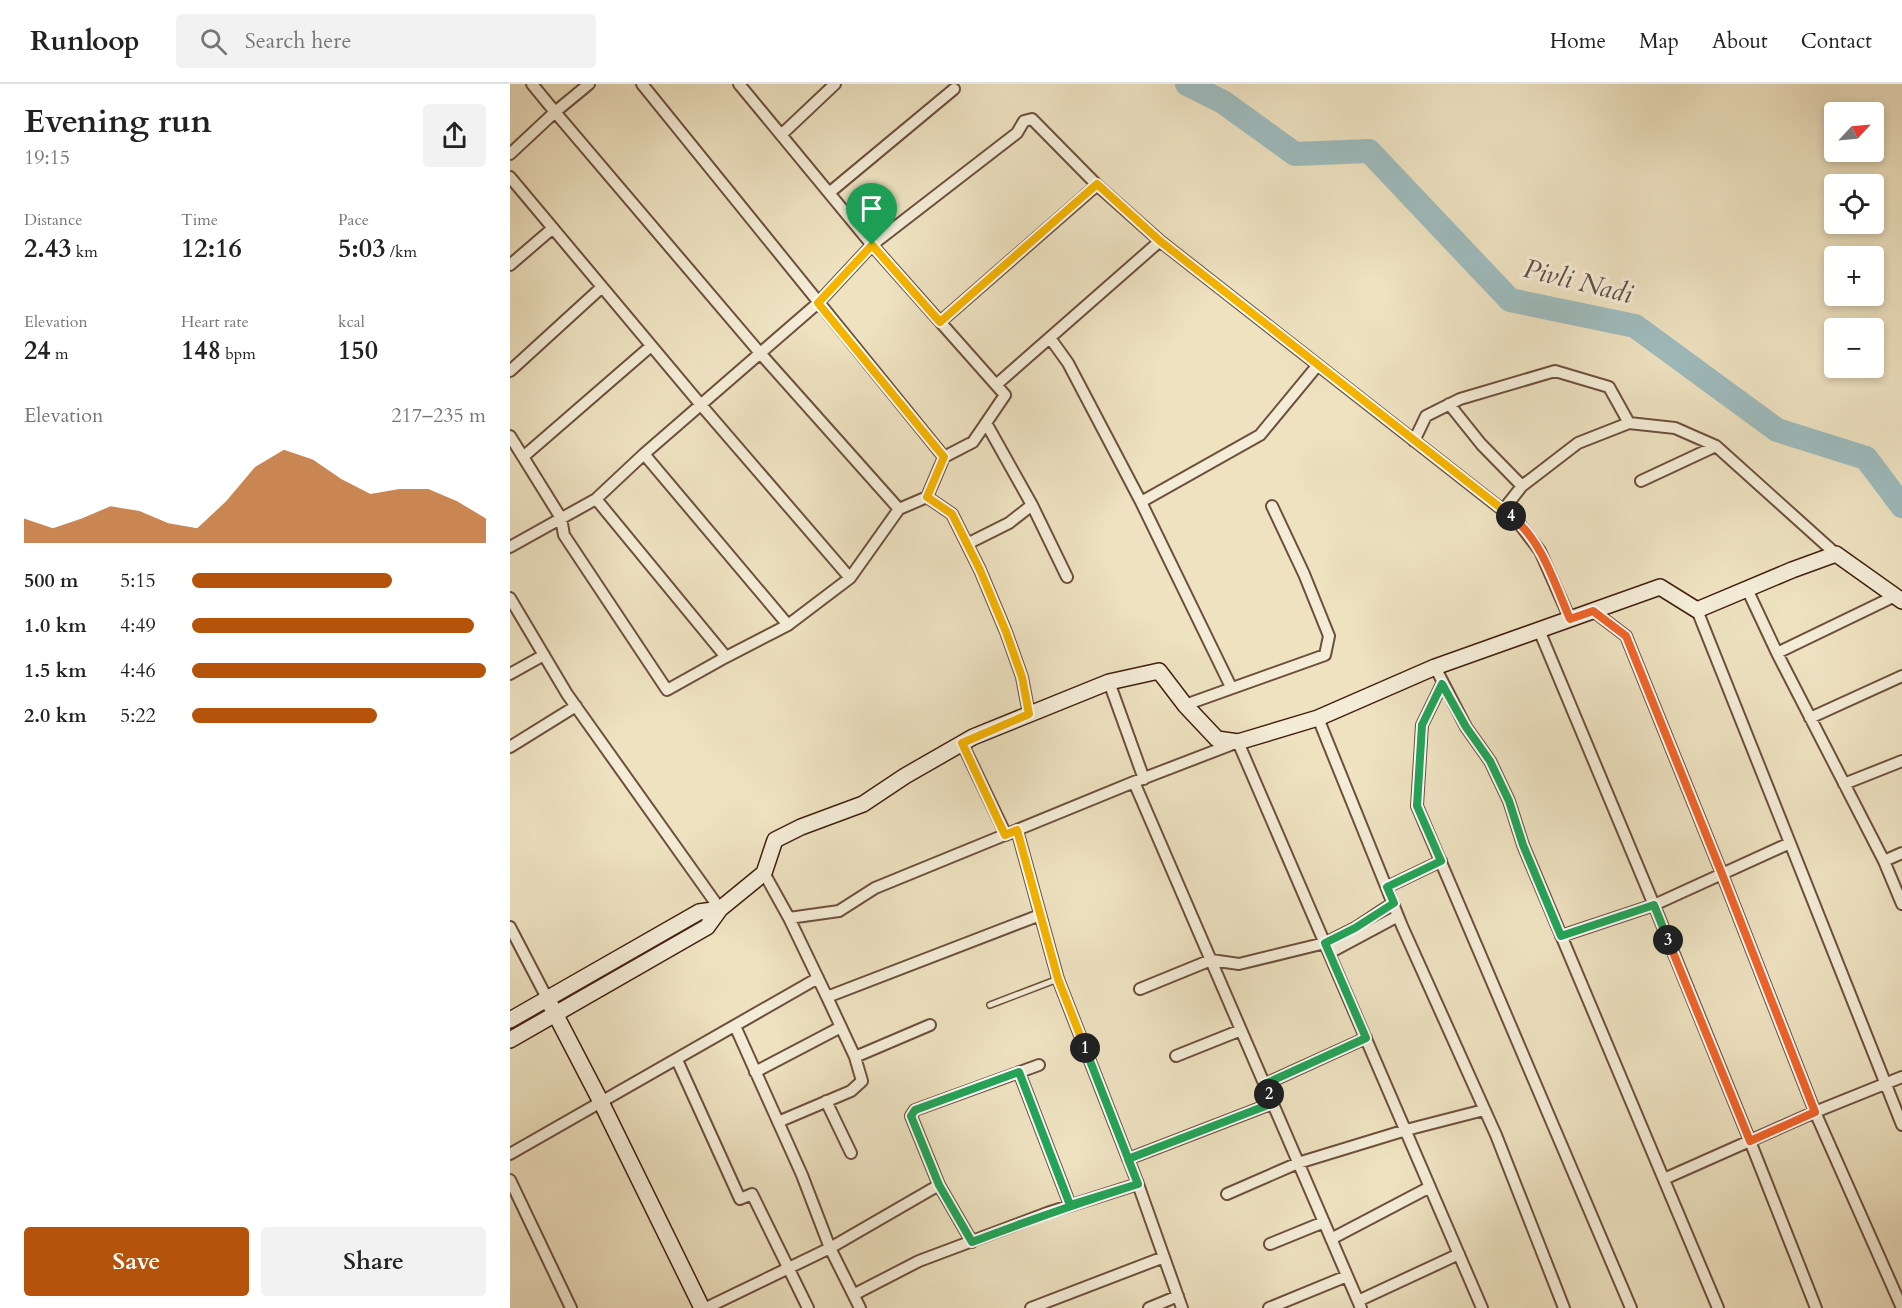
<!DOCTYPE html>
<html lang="en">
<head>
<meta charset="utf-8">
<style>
	:root { --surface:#fff; --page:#f2f2f2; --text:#222; --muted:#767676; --line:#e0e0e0; --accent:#b45309 }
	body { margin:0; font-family:Cardo,serif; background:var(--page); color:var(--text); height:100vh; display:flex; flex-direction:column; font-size:22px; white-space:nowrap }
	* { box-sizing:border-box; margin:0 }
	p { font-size:20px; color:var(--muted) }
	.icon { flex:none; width:33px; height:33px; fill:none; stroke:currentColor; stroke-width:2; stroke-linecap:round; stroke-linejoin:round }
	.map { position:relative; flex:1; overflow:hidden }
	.side { display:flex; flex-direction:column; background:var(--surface); width:510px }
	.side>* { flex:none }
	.needle { width:39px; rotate:64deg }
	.buttons { position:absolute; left:1314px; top:18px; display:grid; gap:12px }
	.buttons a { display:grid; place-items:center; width:60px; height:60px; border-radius:6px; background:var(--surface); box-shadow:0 3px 9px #0003; font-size:30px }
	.pin { position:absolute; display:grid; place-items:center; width:51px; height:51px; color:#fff; margin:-62px -26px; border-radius:50% 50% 50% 0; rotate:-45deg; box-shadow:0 0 6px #0007 }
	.pin .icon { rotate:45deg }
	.km { position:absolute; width:30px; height:30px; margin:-15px; border-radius:50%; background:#222; color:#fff; font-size:16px; line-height:30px; text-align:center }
	.round { display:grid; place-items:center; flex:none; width:63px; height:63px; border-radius:6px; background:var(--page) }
	.head { display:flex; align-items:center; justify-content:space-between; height:102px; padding:0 24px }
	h1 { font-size:33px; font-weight:600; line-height:45px }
	.figures { display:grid; grid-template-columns:repeat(3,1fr); gap:9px; height:102px; padding:6px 24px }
	.figures div { display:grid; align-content:center }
	.figures b { font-size:26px; font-weight:600 }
	.figures small { font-size:16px; font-weight:400 }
	.figures p { font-size:16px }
	.chart { height:168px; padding:12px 24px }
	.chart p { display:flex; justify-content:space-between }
	.chart svg { width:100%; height:108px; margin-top:6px; fill:var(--accent); opacity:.7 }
	.action { display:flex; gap:12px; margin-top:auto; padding:12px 24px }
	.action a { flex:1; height:69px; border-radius:6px; background:var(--accent); color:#fff; font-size:24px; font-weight:600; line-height:69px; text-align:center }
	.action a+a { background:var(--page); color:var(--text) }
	ul { padding:0 24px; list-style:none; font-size:20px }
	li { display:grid; grid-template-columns:96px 72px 1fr; align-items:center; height:45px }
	li i { height:15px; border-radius:8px; background:var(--accent) }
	header { display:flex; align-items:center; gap:36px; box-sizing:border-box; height:84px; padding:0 30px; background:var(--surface); border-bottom:2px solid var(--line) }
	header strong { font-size:28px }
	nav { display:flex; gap:33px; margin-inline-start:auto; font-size:21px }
	.search { width:420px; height:54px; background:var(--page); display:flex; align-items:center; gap:15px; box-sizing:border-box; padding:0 21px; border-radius:6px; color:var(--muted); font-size:22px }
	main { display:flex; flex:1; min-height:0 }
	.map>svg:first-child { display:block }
</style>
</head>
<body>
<header>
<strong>Runloop</strong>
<div class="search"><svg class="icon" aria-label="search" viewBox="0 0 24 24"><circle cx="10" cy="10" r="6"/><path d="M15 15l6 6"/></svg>Search here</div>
<nav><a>Home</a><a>Map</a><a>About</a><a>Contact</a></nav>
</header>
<main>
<section class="side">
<div class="head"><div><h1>Evening run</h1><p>19:15</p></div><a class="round"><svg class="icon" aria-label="share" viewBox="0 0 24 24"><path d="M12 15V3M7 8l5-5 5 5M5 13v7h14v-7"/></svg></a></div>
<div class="figures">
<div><p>Distance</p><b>2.43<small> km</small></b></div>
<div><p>Time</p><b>12:16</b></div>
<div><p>Pace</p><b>5:03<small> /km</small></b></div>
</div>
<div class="figures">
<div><p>Elevation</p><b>24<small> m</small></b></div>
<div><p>Heart rate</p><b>148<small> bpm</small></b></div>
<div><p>kcal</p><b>150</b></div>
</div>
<div class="chart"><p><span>Elevation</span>217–235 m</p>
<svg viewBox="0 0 160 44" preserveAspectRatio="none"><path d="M0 44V34L10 38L20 34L30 29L40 31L50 36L60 38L70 27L80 13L90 6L100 10L110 18L120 24L130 22L140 22L150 27L160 34V44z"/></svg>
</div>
<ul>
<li><b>500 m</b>5:15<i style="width:68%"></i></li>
<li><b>1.0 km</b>4:49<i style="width:96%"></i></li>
<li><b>1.5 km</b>4:46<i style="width:100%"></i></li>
<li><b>2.0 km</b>5:22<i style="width:63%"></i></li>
</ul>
<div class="action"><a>Save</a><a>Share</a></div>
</section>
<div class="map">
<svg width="1392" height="1224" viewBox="0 0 1392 1224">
	<rect width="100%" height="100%" fill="#eee2c1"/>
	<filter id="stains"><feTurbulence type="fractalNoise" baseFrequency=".00333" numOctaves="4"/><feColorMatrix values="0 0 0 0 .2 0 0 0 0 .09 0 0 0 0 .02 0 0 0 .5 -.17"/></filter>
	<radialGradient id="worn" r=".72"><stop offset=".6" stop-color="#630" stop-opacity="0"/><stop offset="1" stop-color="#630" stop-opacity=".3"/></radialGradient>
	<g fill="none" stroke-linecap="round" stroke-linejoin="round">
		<path stroke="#9ebbbd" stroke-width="24" d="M677,0L713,18L785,70L859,67L1000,216L1125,242L1267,346L1356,374L1392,422"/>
		<defs>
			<path id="lane" d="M480,921L548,895"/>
			<path id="street" d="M22,0L45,28L79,0
				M229,0L362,161L507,49L514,37L522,35L587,101L650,157L1008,438L1030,467L1060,535
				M271,51L325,0
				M0,70L45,28L250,269L389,425L417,413L434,373
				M0,93L191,321L340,494L389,425
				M319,109L444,5
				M0,181L43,144
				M430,238L587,101
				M540,254L558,279L631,418L721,603
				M0,287L92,203
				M486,301L650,157
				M939,320L971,360L1012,402
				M476,339L522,421L557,493
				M0,352L51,434L54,451L157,606L216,573
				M904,357L916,332L950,315L1045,287L1099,303L1119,339
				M134,370L278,541L340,494
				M13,373L141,262
				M1131,397L1206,362L1326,470
				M417,413L442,430L470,486L496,548L512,593L519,630
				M86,415L216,573L278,541
				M631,418L750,351L807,282
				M993,426L1012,402L1068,359L1119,339L1165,344L1206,362
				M457,460L499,439L522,421
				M0,463L86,415L134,370L308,219L362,161L495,311L463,358L434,373L132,0
				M1237,505L1267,569L1374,777
				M0,514L57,610L210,825
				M1187,526L1280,759
				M1083,527L1116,552L1212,790L1305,1028L1392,1224
				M1029,546L1144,821L1051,852
				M1267,569L1385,512
				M925,583L956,643L980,677L999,717L1013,761L1208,1224
				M0,590L34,571
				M599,598L634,695
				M932,600L912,641L907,722L1121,1224
				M675,621L815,571L819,552L794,490L762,422
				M808,634L892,842L986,1051L1054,1224
				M1300,634L1392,592
				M452,659L496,751
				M0,663L66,622
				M624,698L851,1224
				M1334,700L1392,677
				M507,746L548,895L628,1100L672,1224
				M1392,769L1374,777L1392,820
				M254,789L279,834L329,827L365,804L624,698L728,658L972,1224
				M877,803L931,777
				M279,834L317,913L530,831
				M0,843L38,916
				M819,869L888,832
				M630,905L701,876L729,880L815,859L845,844L883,819
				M317,913L345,973L420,941
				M225,942L292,1091L320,1164L429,1101L462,1158
				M666,972L731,946
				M167,976L230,1115L242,1110L298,1224
				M245,988L331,943
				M509,988L560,1121
				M755,1000L856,954
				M316,1017L341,1069
				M268,1038L341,1007L352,997L345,973
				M0,1070L308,894
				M618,1075L763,1019
				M1154,1095L1305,1028L1392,993
				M0,1096L61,1224
				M429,1101L401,1032L405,1026L529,981
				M717,1110L788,1079L896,1046L974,1026
				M821,1155L920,1103
				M760,1160L814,1138
				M345,1210L409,1177L537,1129L628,1100
				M848,1217L949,1170
				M196,1224L320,1164L350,1224
				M521,1224L654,1173
				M639,1224L668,1212
				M759,1224L837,1192
				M1306,1224L1240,1057L1144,821L1280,759L1392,1041"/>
			<path id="secondary" d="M38,916L91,1018L192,1224
				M0,936L189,828L210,825
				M0,956L197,843L210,825L254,789L265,756L291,743L353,720L395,692L463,653L599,598L649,587L675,621L707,655L728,658L808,634L925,583L1150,503L1187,526L1282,486L1326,470L1392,517"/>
		</defs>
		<use href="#lane" stroke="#6d503c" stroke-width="8"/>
		<use href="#street" stroke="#6d503c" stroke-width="14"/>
		<use href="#secondary" stroke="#422010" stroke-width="18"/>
		<use href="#lane" stroke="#f4ecd7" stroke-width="5"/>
		<use href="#street" stroke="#f4ecd7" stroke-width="10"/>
		<use href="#secondary" stroke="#f4ecd7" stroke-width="15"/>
	</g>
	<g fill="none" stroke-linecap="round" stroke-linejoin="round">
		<defs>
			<path id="split-1" d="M362,161L308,219L434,373L417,413L442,430L470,486L496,548L512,593L519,630L452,659L495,751L507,746L548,895L575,964"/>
			<path id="split-2" d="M575,964L628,1100C572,1118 517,1137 462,1158L429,1101L401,1032L405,1026L509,988L560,1121L628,1100L618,1075L763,1019L759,1010"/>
			<path id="split-3" d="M759,1010L755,1000L856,954L815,859L845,844L884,819L877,803L931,777L907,722L912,641L932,600L956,643L980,677L999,717L1013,761L1051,852L1144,821L1158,856"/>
			<path id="split-4" d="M1001,432C1032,456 1045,501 1060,535L1083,527L1116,552L1212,790L1305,1028L1240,1057L1158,856"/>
			<path id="split-5" d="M362,161L430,238L587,100L650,157L1001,432"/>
		</defs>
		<use href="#split-1" stroke="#fff" stroke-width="12"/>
		<use href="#split-2" stroke="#fff" stroke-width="12"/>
		<use href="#split-3" stroke="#fff" stroke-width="12"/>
		<use href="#split-4" stroke="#fff" stroke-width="12"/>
		<use href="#split-5" stroke="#fff" stroke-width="12"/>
		<use href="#split-1" stroke="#f5b400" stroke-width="8"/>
		<use href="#split-2" stroke="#22a559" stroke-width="8"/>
		<use href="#split-3" stroke="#22a559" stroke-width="8"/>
		<use href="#split-4" stroke="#f0652b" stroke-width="8"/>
		<use href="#split-5" stroke="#f5b400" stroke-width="8"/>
	</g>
	<g text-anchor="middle" stroke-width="6" stroke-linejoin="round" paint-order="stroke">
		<g font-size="27" font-style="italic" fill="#5e4e44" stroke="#f4ecd7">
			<text transform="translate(1068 197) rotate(14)" y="9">Pivli Nadi</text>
		</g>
	</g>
	<rect width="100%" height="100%" filter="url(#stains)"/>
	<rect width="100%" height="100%" fill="url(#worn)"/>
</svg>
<div class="buttons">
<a><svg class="needle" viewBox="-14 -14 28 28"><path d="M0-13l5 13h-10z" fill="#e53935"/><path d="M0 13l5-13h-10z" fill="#767676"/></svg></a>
<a><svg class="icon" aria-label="locate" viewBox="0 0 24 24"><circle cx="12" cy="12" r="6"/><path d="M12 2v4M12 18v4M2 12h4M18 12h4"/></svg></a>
<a>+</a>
<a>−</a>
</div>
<div class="pin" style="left:362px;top:161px;background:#1e9e55"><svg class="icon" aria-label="arrive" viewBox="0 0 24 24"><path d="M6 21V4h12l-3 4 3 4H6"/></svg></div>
<b class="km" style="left:575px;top:964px">1</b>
<b class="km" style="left:759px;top:1010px">2</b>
<b class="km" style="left:1158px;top:856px">3</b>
<b class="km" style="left:1001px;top:432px">4</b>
</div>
</main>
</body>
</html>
